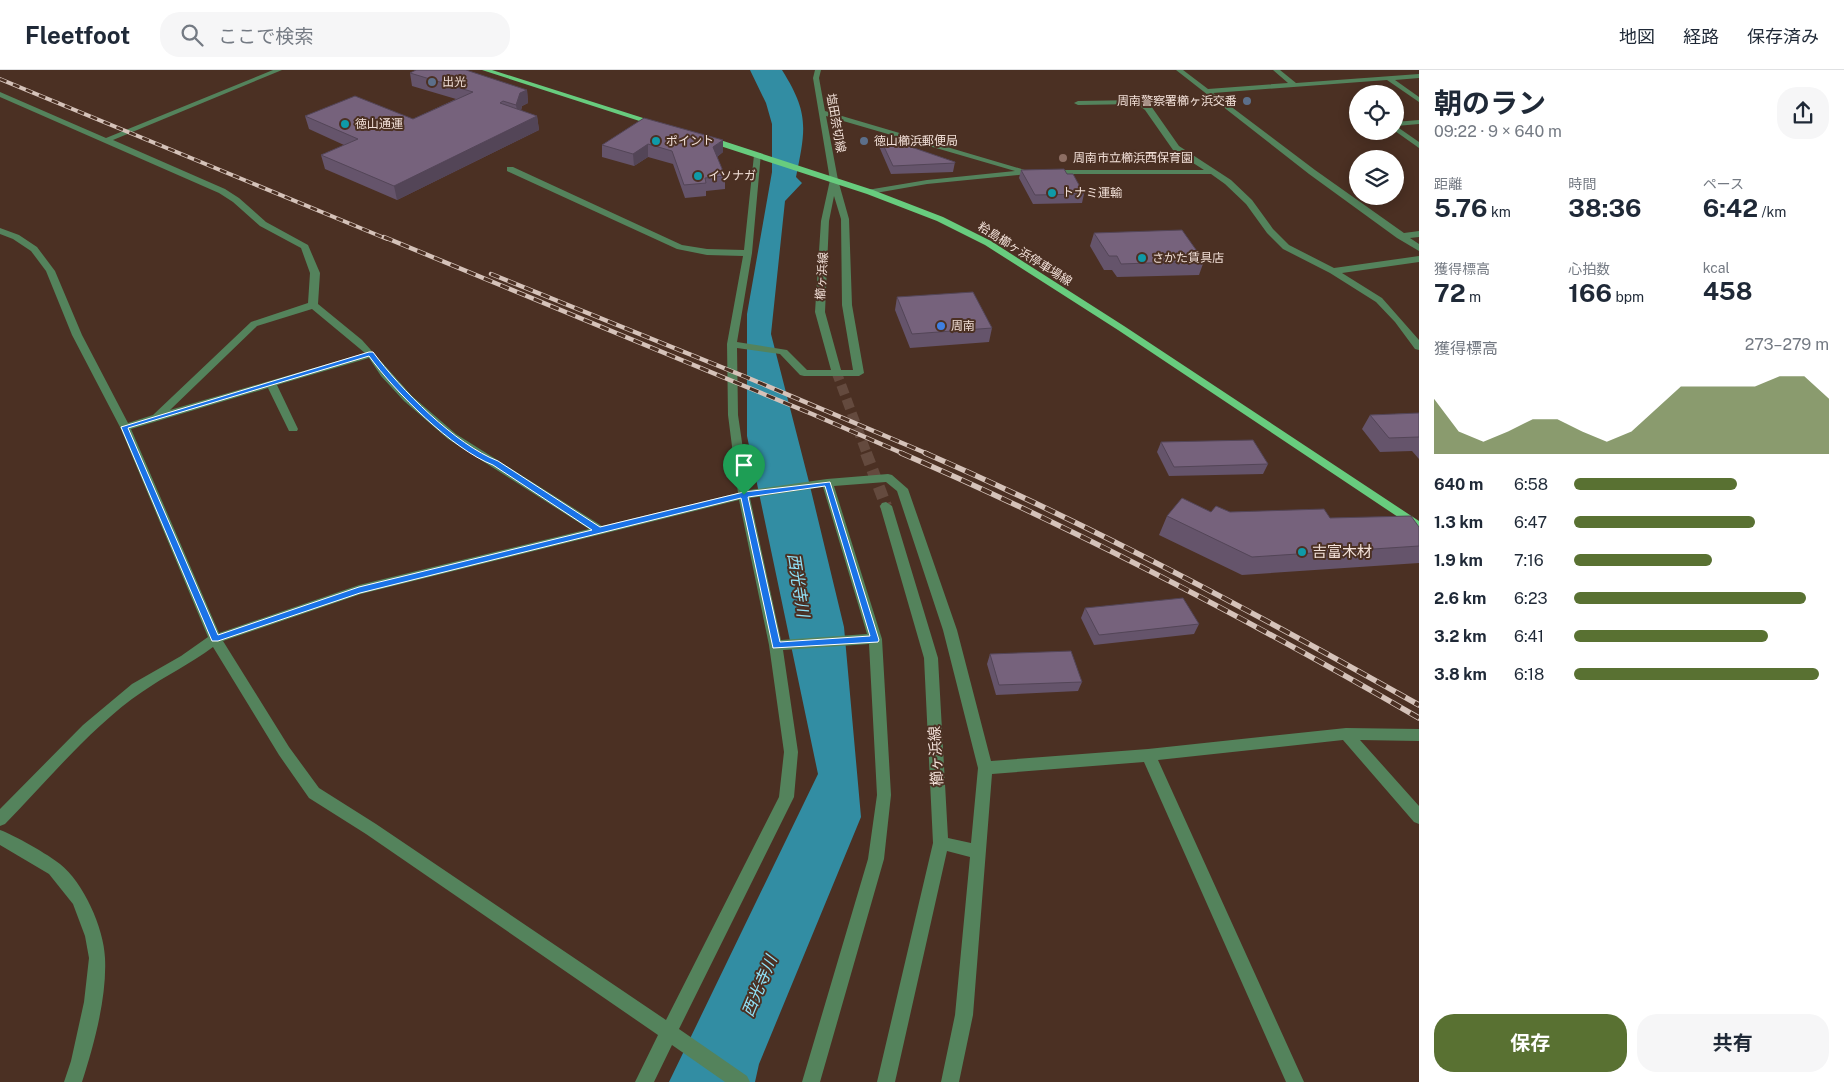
<!DOCTYPE html>
<html lang="ja">
<head>
<meta charset="utf-8">
<style>
	:root { --surface:#fff; --page:#f6f6f7; --text:#1f2937; --muted:#747a83; --line:#e0e1e3; --accent:#597132 }
	body { margin:0; font-family:"Public Sans","Noto Sans JP",sans-serif; background:var(--page); color:var(--text); height:100vh; display:flex; flex-direction:column; font-size:19px; white-space:nowrap }
	* { box-sizing:border-box; margin:0 }
	p { font-size:16px; color:var(--muted) }
	.icon { flex:none; width:28px; height:28px; fill:none; stroke:currentColor; stroke-width:2; stroke-linecap:round; stroke-linejoin:round }
	.map { position:relative; flex:1; overflow:hidden }
	.side { display:flex; flex-direction:column; background:var(--surface); width:425px }
	.side>* { flex:none }
	.tools { position:absolute; left:1349px; top:15px; display:grid; gap:10px }
	.tools a { display:grid; place-items:center; width:55px; height:55px; border-radius:50%; background:var(--surface); box-shadow:0 2px 12px #0003; font-size:25px }
	.pin { position:absolute; display:grid; place-items:center; width:42px; height:42px; color:#fff; margin:-51px -21px; border-radius:50% 50% 50% 0; rotate:-45deg; box-shadow:0 0 5px #0007 }
	.pin .icon { rotate:45deg }
	.round { display:grid; place-items:center; flex:none; width:52px; height:52px; border-radius:20px; background:var(--page) }
	.overview { display:flex; align-items:center; justify-content:space-between; height:85px; padding:0 15px }
	h1 { font-size:28px; font-weight:700; line-height:38px }
	.figures { display:grid; grid-template-columns:repeat(3,1fr); gap:8px; height:85px; padding:5px 15px }
	.figures div { display:grid; align-content:center }
	.figures b { font-size:25px; font-weight:700 }
	.figures small { font-size:14px; font-weight:400 }
	.figures p { font-size:14px }
	.chart { height:140px; padding:10px 15px }
	.chart p { display:flex; justify-content:space-between }
	.chart svg { width:100%; height:90px; margin-top:5px; fill:var(--accent); opacity:.7 }
	.action { display:flex; gap:10px; margin-top:auto; padding:10px 15px }
	.action a { flex:1; height:58px; border-radius:20px; background:var(--accent); color:#fff; font-size:20px; font-weight:700; line-height:58px; text-align:center }
	.action a+a { background:var(--page); color:var(--text) }
	ul { padding:0 15px; list-style:none; font-size:16px }
	li { display:grid; grid-template-columns:80px 60px 1fr; align-items:center; height:38px }
	li i { height:12px; border-radius:6px; background:var(--accent) }
	header { display:flex; align-items:center; gap:30px; box-sizing:border-box; height:70px; padding:0 25px; background:var(--surface); border-bottom:1px solid var(--line) }
	header strong { font-size:24px }
	nav { display:flex; gap:28px; margin-inline-start:auto; font-size:18px }
	.search { width:350px; height:45px; background:var(--page); display:flex; align-items:center; gap:12px; box-sizing:border-box; padding:0 18px; border-radius:20px; color:var(--muted); font-size:19px }
	main { display:flex; flex:1; min-height:0 }
	.map>svg:first-child { display:block }
</style>
</head>
<body>
<header>
<strong>Fleetfoot</strong>
<div class="search"><svg class="icon" aria-label="search" viewBox="0 0 24 24"><circle cx="10" cy="10" r="6"/><path d="M15 15l6 6"/></svg>ここで検索</div>
<nav><a>地図</a><a>経路</a><a>保存済み</a></nav>
</header>
<main>
<div class="map">
<svg width="1419" height="1012" viewBox="0 0 1419 1012">
	<rect width="100%" height="100%" fill="#4b3023"/>
	<path fill="#328da3" d="M750,0H782C809,43 806,58 796,107L802,113L785,131L771,264L809,412L844,557L861,747L759,994L755,1012H669L818,704L747,366V244L772,102V54L766,33Z"/>
	<g fill="none" stroke-linecap="round" stroke-linejoin="round">
		<path stroke="#644a3e" stroke-width="10" stroke-dasharray="10 5" stroke-linecap="butt" d="M836,301L867,384"/>
		<path stroke="#644a3e" stroke-width="12" stroke-dasharray="12 6" stroke-linecap="butt" d="M866,383L886,436"/>
		<path fill="#54835c" fill-rule="evenodd" d="M273,0H282L113,70L225,119L239,128L266,152L308,175L320,203L318,234L362,270L412,326L456,364L602,456L738,423L728,345L727,274L743,186L707,185L677,179L507,101V97H513L682,175L707,179L744,180L754,85L761,83L752,183L737,272L787,280L807,300H831L815,242L821,151L830,110L813,8L815,0H821L819,8L825,41L1025,100H1204L1173,80L1145,40L1137,34L1078,35L1074,33L1078,31L1138,30L1151,36L1179,76L1231,110L1252,130L1273,159L1289,175L1334,198L1419,186V192L1342,203L1382,228L1419,270V280L1415,279L1395,252L1376,232L1330,203L1283,179L1267,163L1246,134L1225,114L1211,104H1028L927,114L870,124L866,122L867,120L927,110L1015,101L826,46L838,110L849,149L852,235L864,303L859,306H804L800,305L780,284L737,278L738,345L749,420L827,409L888,404L892,405L908,419L957,560L991,691L1148,679L1346,658L1419,659V671L1360,670L1419,736V754L1414,752L1343,670L1158,690L1304,1012H1286L1144,692L992,704L973,945L959,1012H941L955,945L970,787L947,781L895,1012H877L933,773L924,588L880,436L882,433L886,432L892,436L938,588L948,768L971,773L978,698L943,560L897,421L886,412L834,416L882,569L891,725L884,789L820,1012H802L868,789L877,725L869,574L783,580L798,682L794,727L679,959L747,1006L750,1012H725L672,975L654,1012H635L658,965L366,764L309,728L279,685L213,577C190,594 165,606 142,622C93,655 47,711 5,754L0,756V739L83,655L132,614L181,586L208,567L120,357L72,265L46,201L31,181L13,169L0,164V158L19,165L37,177L55,201L82,265L128,353L153,345L251,252L308,233L310,203L301,178L260,156L233,132L219,123L0,27V22L106,68ZM834,126L841,149L842,235L853,300H841L825,242L829,151ZM312,239L365,283L170,340L257,256ZM369,288L381,306L404,331L448,369L589,459L359,515L219,563L131,359L268,318L289,361H297L298,359L277,315ZM823,417L867,564L781,570L750,428ZM739,430L769,575L784,682L779,727L666,950L376,754L319,718L289,677L223,571L361,524Z
			M1176,0H1183L1208,19L1288,13L1273,0H1280L1296,13L1419,4V8L1395,10L1419,27V32L1387,10L1213,23L1315,100L1404,163L1419,161V167L1410,168L1419,174V181L1397,168L1309,104Z
			M1419,50V54L1396,56L1419,72V78L1395,61V52Z
			M0,760C14,765 49,785 60,794C83,812 104,858 105,888C107,927 94,975 82,1012H64L71,991L84,932L89,888L85,866L73,834L49,804L0,775Z"/>
		<path fill="#68cc7e" fill-rule="evenodd" d="M482,0H492L662,54L655,56Z
			M705,67H711L873,120L943,147L991,171L1124,256L1419,451V461L1118,260L985,175L937,151L867,124L705,71Z"/>
		<defs>
			<path id="rail-far2" d="M0,9L387,169"/>
			<path id="rail-far1" d="M384,167L812,344L904,384
				M491,204L746,307L928,384"/>
			<path id="rail" d="M901,383C1079,460 1251,551 1419,648
				M925,383C1095,457 1257,544 1419,635"/>
		</defs>
		<use href="#rail-far2" stroke="#d5c2b9" stroke-width="4"/>
		<use href="#rail-far1" stroke="#d5c2b9" stroke-width="4.5"/>
		<use href="#rail" stroke="#d5c2b9" stroke-width="5.5"/>
		<use href="#rail-far2" stroke="#4b3023" stroke-width="2.5" stroke-dasharray="7" stroke-linecap="butt"/>
		<use href="#rail-far1" stroke="#4b3023" stroke-width="3" stroke-dasharray="9" stroke-linecap="butt"/>
		<use href="#rail" stroke="#4b3023" stroke-width="4" stroke-dasharray="11" stroke-linecap="butt"/>
	</g>
	<path fill="#65546b" d="M410,3L527,20L528,33L522,36L521,41L537,46L539,60L397,130L325,99L321,85L344,75L309,59L305,46L413,49L456,29L412,16Z
		M644,48L723,82L717,87L725,106V119L706,121V126L685,128L673,94L648,87L634,96L602,87V75Z
		M879,66L955,92L953,102L891,104L878,74Z
		M1021,100L1067,104L1084,124L1082,133L1033,134L1019,108Z
		M1094,163L1204,191L1199,205L1117,207L1112,200H1104L1090,176Z
		M897,227L992,258L989,272L910,278L895,240Z
		M1419,343V389L1412,381L1380,382L1362,359L1370,345Z
		M1161,372L1268,394L1263,404L1169,406L1157,382Z
		M1211,442L1330,448L1419,457V493L1242,505L1159,465L1167,446Z
		M1085,538L1199,554L1194,564L1094,575L1081,548Z
		M990,584L1082,612L1078,621L996,625L987,594Z"/>
	<path fill="#534557" d="M527,20L528,33L522,36L518,48L516,35L520,23Z
		M537,46L539,60L397,130L394,116Z
		M723,70V82L713,90V77Z
		M648,74V87L634,96L633,84Z"/>
	<path fill="#76627c" stroke="#534557" d="M416,0H466L527,20L520,23L516,35L503,31L500,33L537,46L394,116L321,85L358,69L305,46L355,26L413,49L473,22L410,3Z
		M644,48L723,70L713,77L725,106L705,108L706,113L684,115L672,81L648,74L633,84L602,75Z
		M879,66L955,92V93L893,96Z
		M1064,99L1067,104H1073L1084,124L1035,125L1021,100Z
		M1182,160L1204,191L1121,194L1117,186H1109L1094,163Z
		M973,222L992,258L912,264L897,227Z
		M1419,343V367L1389,368L1370,345Z
		M1253,370L1268,394L1174,397L1161,372Z
		M1182,428L1211,442L1216,436L1230,442L1324,439L1330,448L1411,446L1419,457V476L1252,487L1167,446Z
		M1183,528L1199,554L1099,565L1085,538Z
		M1071,581L1082,612L999,615L990,584Z"/>
	<path fill="#1a73e8" stroke="#fff" fill-rule="evenodd" d="M369,282H373C400,319 456,375 498,391L600,457L744,422L830,412L879,570L878,572L773,578L741,428L360,523L218,571H212L121,357ZM369,286C395,322 452,379 493,395L592,460L359,517L218,565L128,358ZM825,416L870,566L780,572L748,427Z"/>
	<g fill="#5c6f8a" stroke="#4b3023" stroke-width="2">
		<circle cx="432" cy="12" r="5"/>
		<circle cx="1247" cy="31" r="5"/>
		<circle cx="864" cy="71" r="5"/>
	</g>
	<g fill="#0f9aa8" stroke="#4b3023" stroke-width="2">
		<circle cx="345" cy="54" r="5"/>
		<circle cx="656" cy="71" r="5"/>
		<circle cx="698" cy="106" r="5"/>
		<circle cx="1052" cy="123" r="5"/>
		<circle cx="1142" cy="188" r="5"/>
		<circle cx="1302" cy="482" r="5"/>
	</g>
	<circle fill="#8d6e63" stroke="#4b3023" stroke-width="2" cx="1063" cy="88" r="5"/>
	<circle fill="#3f7fe0" stroke="#4b3023" stroke-width="2" cx="941" cy="256" r="5"/>
	<g text-anchor="middle" stroke-width="4" stroke-linejoin="round" paint-order="stroke">
		<g font-size="12" fill="#f1dfd7" stroke="#4b3023" text-anchor="start">
			<text x="442" y="16">出光</text>
			<text x="1237" y="35" text-anchor="end">周南警察署櫛ヶ浜交番</text>
			<text x="355" y="58">徳山通運</text>
			<text x="666" y="75">ポイント</text>
			<text x="874" y="75">徳山櫛浜郵便局</text>
			<text x="1073" y="92">周南市立櫛浜西保育園</text>
			<text x="708" y="110">イソナガ</text>
			<text x="1062" y="127">トナミ運輸</text>
			<text x="1152" y="192">さかた賃具店</text>
			<text x="951" y="260">周南</text>
		</g>
		<g font-size="12" fill="#f1dfd7" stroke="#4b3023">
			<text transform="translate(836 53) rotate(80)" y="4">塩田奈切線</text>
			<text transform="translate(1025 184) rotate(32)" y="4">粭島櫛ヶ浜停車場線</text>
			<text transform="translate(822 206) rotate(-86)" y="4">櫛ヶ浜線</text>
		</g>
		<g font-size="15" fill="#f1dfd7" stroke="#4b3023" text-anchor="start">
			<text x="1312" y="487">吉富木材</text>
		</g>
		<g font-size="15" fill="#f1dfd7" stroke="#4b3023">
			<text transform="translate(936 686) rotate(-93)" y="5">櫛ヶ浜線</text>
		</g>
		<g font-size="16" font-style="italic" fill="#91e3f9" stroke="#4b3023">
			<text transform="translate(799 515) rotate(81)" y="6">西光寺川</text>
			<text transform="translate(759 916) rotate(-67)" y="6">西光寺川</text>
		</g>
	</g>
</svg>
<div class="tools">
<a><svg class="icon" aria-label="locate" viewBox="0 0 24 24"><circle cx="12" cy="12" r="6"/><path d="M12 2v4M12 18v4M2 12h4M18 12h4"/></svg></a>
<a><svg class="icon" aria-label="layers" viewBox="0 0 24 24"><path d="M12 4l9 5-9 5-9-5zM3 14l9 5 9-5"/></svg></a>
</div>
<div class="pin" style="left:744px;top:425px;background:#1e9e55"><svg class="icon" aria-label="arrive" viewBox="0 0 24 24"><path d="M6 21V4h12l-3 4 3 4H6"/></svg></div>
</div>
<section class="side">
<div class="overview"><div><h1>朝のラン</h1><p>09:22 · 9 × 640 m</p></div><a class="round"><svg class="icon" aria-label="share" viewBox="0 0 24 24"><path d="M12 15V3M7 8l5-5 5 5M5 13v7h14v-7"/></svg></a></div>
<div class="figures">
<div><p>距離</p><b>5.76<small> km</small></b></div>
<div><p>時間</p><b>38:36</b></div>
<div><p>ペース</p><b>6:42<small> /km</small></b></div>
</div>
<div class="figures">
<div><p>獲得標高</p><b>72<small> m</small></b></div>
<div><p>心拍数</p><b>166<small> bpm</small></b></div>
<div><p>kcal</p><b>458</b></div>
</div>
<div class="chart"><p><span>獲得標高</span>273–279 m</p>
<svg viewBox="0 0 160 44" preserveAspectRatio="none"><path d="M0 44V17L10 33L20 38L30 33L40 27L50 27L60 33L70 38L80 33L90 22L100 11L110 11L120 11L130 11L140 6L150 6L160 17V44z"/></svg>
</div>
<ul>
<li><b>640 m</b>6:58<i style="width:64%"></i></li>
<li><b>1.3 km</b>6:47<i style="width:71%"></i></li>
<li><b>1.9 km</b>7:16<i style="width:54%"></i></li>
<li><b>2.6 km</b>6:23<i style="width:91%"></i></li>
<li><b>3.2 km</b>6:41<i style="width:76%"></i></li>
<li><b>3.8 km</b>6:18<i style="width:96%"></i></li>
</ul>
<div class="action"><a>保存</a><a>共有</a></div>
</section>
</main>
</body>
</html>
